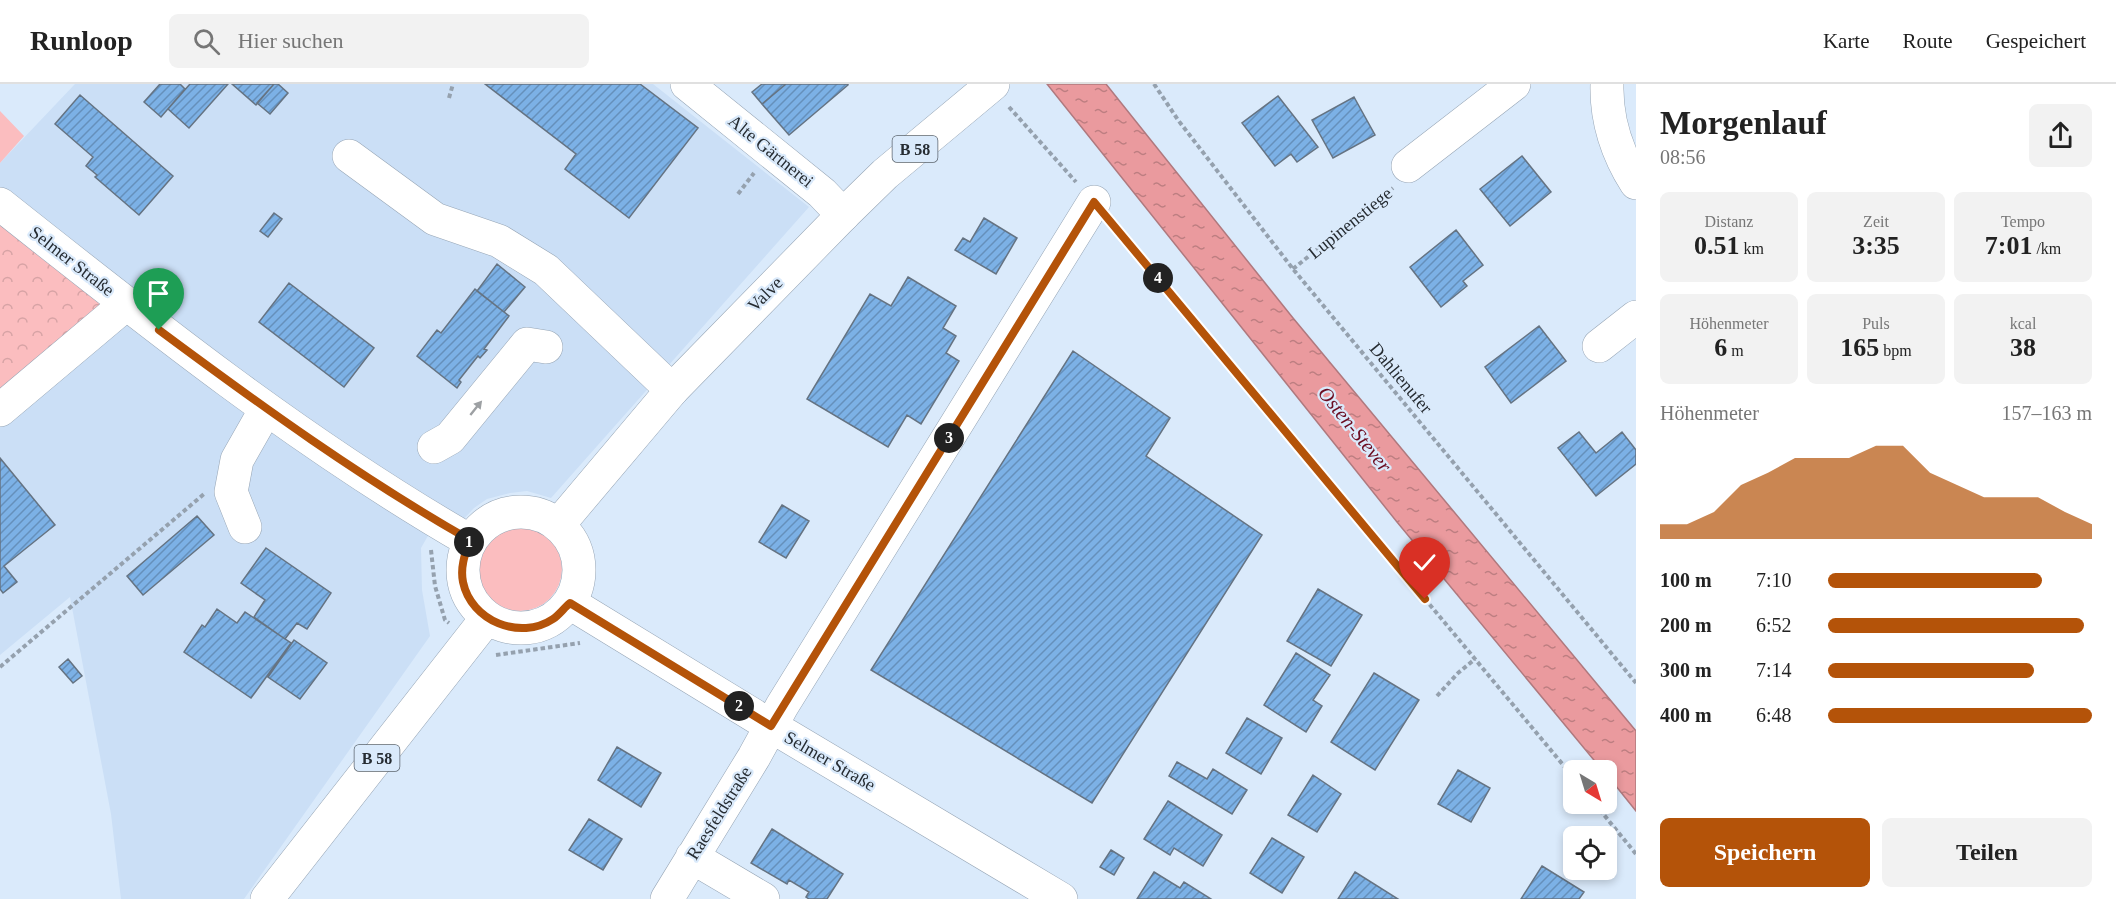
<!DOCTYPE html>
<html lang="de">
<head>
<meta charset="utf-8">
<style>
	:root { --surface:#fff; --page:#f2f2f2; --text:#222; --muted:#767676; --line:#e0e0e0; --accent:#b45309 }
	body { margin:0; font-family:Georgia,serif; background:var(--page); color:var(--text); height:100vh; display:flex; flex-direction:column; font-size:22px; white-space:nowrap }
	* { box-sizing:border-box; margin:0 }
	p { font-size:20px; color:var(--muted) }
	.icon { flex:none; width:33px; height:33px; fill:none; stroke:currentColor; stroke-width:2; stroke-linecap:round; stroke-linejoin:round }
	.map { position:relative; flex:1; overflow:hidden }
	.sheet { display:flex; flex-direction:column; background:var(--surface); width:480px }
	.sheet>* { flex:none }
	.needle { width:39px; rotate:142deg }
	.controls { position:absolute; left:1563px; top:676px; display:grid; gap:12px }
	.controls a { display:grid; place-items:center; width:54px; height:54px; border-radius:9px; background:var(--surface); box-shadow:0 3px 9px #0003; font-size:30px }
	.pin { position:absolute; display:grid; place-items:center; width:51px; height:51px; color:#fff; margin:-62px -26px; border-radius:50% 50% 50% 0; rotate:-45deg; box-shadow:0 0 6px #0007 }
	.pin .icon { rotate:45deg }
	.km { position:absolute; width:30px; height:30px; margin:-15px; border-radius:50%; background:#222; color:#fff; font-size:16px; line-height:30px; text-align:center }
	.round { display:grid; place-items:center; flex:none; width:63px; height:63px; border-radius:9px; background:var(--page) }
	.head { display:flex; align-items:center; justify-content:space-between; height:102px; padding:0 24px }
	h1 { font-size:33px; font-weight:700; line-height:45px }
	.figures { display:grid; grid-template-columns:repeat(3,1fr); gap:9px; height:102px; padding:6px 24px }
	.figures div { display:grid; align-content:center; border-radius:9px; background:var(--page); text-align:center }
	.figures b { font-size:26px; font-weight:700 }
	.figures small { font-size:16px; font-weight:400 }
	.figures p { font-size:16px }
	.chart { height:168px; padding:12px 24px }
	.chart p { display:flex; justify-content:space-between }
	.chart svg { width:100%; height:108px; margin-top:6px; fill:var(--accent); opacity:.7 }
	.cta { display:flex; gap:12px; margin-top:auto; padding:12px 24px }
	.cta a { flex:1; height:69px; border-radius:9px; background:var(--accent); color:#fff; font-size:24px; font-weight:700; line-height:69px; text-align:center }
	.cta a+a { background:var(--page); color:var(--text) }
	ul { padding:0 24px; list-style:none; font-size:20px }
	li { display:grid; grid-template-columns:96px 72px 1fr; align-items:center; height:45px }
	li i { height:15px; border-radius:8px; background:var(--accent) }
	header { display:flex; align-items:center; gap:36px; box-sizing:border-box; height:84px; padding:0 30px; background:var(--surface); border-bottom:2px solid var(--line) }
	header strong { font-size:28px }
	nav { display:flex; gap:33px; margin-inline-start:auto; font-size:21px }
	.search { width:420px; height:54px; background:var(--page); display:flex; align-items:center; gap:15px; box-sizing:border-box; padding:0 21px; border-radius:9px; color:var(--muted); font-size:22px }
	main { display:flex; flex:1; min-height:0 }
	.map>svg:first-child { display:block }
</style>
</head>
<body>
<header>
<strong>Runloop</strong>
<div class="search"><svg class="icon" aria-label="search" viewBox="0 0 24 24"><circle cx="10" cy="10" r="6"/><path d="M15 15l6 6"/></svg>Hier suchen</div>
<nav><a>Karte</a><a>Route</a><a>Gespeichert</a></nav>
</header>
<main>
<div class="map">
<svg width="1636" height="815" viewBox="0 0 1636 815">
	<defs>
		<pattern id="forest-crowns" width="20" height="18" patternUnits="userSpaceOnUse" patternTransform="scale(1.5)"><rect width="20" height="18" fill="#fbbdbf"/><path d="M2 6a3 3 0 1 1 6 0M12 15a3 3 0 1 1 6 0" fill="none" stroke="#d7a3a5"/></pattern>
		<pattern id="water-ripples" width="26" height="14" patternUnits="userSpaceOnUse" patternTransform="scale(1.5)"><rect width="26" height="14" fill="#ea9a9e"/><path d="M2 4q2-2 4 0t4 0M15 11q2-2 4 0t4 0" fill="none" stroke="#bd7e81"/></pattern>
		<pattern id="building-hatch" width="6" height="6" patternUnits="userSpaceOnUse" patternTransform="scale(1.5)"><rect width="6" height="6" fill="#7cb1e6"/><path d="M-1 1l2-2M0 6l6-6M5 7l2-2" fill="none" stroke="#6590bb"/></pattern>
	</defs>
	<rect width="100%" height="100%" fill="#daeafb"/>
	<path fill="#cbdff6" d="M75,0H653L809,123L551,414L527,407L510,409L487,415L474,424L459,440L441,429L421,464L422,506L430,552L244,815H121L111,730L70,513L0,571V79Z"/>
	<path fill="#fbbdbf" d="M0,27L24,52L0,79Z
		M478 485a42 42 0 1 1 84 0a42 42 0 1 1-84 0Z"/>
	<path fill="url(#forest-crowns)" d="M0,137L109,222L0,314Z"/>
	<path fill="url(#water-ripples)" stroke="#af797e" stroke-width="1.5" d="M1047,0H1106L1293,234L1636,647V727L1607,691L1606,687H1603L1397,438Z"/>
	<path fill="url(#building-hatch)" stroke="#657382" stroke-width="1.5" d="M160,0H180L185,5L161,33L144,18Z
		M190,0H228L189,44L168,25Z
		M232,0H274L256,21Z
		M274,0H278L288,9L270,30L257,19Z
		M485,0H640L698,44L629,134L565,85L576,70Z
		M762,0H786L762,20L752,8Z
		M786,0H848V1L789,51L762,20Z
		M80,11L173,92L139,131L95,93L97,91L86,82L93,73L55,40Z
		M1278,12L1318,63L1297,78L1291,70L1275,82L1242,39Z
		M1354,13L1375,51L1333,74L1312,36Z
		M1522,72L1551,108L1510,142L1480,105Z
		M274,129L282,135L268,153L260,147Z
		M984,134L1017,154L996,190L955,166L963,154L970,158Z
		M1456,146L1483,181L1463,197L1467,202L1441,223L1410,183Z
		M497,180L525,203L504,228L477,207Z
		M908,193L956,222L943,244L956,252L946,269L959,277L921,340L907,331L888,363L807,315L870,210L891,222Z
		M289,199L374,264L344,303L259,238Z
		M475,205L509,232L484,265L487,266L480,274L478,272L459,296L461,298L457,304L417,272L437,246L441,249Z
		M1539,242L1566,277L1511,319L1485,283Z
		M1073,267L1170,334L1146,372L1262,451L1092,719L871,586Z
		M1579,348L1596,369L1622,348L1636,366V380L1596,412L1558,364Z
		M0,374L55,441L4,482L17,498L3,509L0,505Z
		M782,421L809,437L786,474L759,458Z
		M197,432L214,451L143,511L127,492Z
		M266,464L331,509L307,545L297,539L285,555L254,533L265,516L241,499Z
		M1318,505L1362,531L1331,582L1287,557Z
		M217,525L237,539L245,528L291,559L251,614L184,568L202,541L205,543Z
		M294,556L327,579L300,615L268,593Z
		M1296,569L1330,591L1313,616L1322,622L1306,648L1264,621Z
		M68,575L82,592L73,599L59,583Z
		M1374,589L1419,616L1375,686L1331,658Z
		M1247,634L1282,654L1261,690L1226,669Z
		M617,663L661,689L641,723L598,696Z
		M1177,678L1207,695L1213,685L1247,706L1232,730L1169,692Z
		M1458,686L1490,704L1471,738L1438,720Z
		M1313,691L1341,710L1317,748L1288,731Z
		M1168,717L1222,751L1203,782L1174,764L1170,771L1144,755Z
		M589,735L622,755L603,786L569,766Z
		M772,745L843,790L827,815H809L806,813L809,808L789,796L787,800L751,779Z
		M1272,754L1304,773L1282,809L1250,789Z
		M1111,766L1124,774L1114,791L1100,783Z
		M1542,782L1584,808L1579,815H1521Z
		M1154,788L1180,804L1184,798L1211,815H1137Z
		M1355,788L1398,815H1338Z"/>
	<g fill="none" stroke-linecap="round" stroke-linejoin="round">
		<defs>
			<path id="minor" d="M687,0L822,109L843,131
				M1607,0C1606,35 1617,69 1636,99
				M349,72L435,135L499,157L546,186L672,306
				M1408,82L1514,0
				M1599,262L1636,233
				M0,326L126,220
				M434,363L450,354L527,260L546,263
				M245,443L231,408L237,376L266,325
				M570,519L771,642L1061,815
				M692,773L763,815
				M667,815L754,673L782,622L1094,118"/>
			<path id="major" d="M0,120C151,240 302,360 470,457
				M463 486a58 58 0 1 1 116 0a58 58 0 1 1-116 0Z
				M559,440L672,306L843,131L885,90L993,0
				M267,815L487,534"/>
		</defs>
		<use href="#minor" stroke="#96a5b5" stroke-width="34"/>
		<use href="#major" stroke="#96a5b5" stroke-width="34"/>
		<path stroke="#95a1ae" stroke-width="4" stroke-dasharray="4.5 3" stroke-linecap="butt" d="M1154,0L1178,36L1293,185L1636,599
			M449,14L453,0
			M1009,23L1076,98
			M738,110L754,89
			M1113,140L1574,694
			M1293,185L1393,104
			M431,466L435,502L445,536L449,539
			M496,571L580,559
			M0,583L204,410
			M1437,612L1458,589L1475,575
			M1595,720L1636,770"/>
		<use href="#minor" stroke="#fff" stroke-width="33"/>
		<use href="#major" stroke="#fff" stroke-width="33"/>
	</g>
	<defs><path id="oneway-solid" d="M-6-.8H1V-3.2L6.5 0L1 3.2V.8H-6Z" transform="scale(1.5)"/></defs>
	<use fill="#9da0a3" href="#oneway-solid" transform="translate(476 324) rotate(-51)"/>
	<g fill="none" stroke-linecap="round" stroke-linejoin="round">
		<defs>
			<path id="route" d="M159,246C260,321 361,394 470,456C465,470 460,483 463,498C471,537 520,557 553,535C559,531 564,524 570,519L771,642L1094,118L1425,515"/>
		</defs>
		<use href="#route" stroke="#fff" stroke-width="12"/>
		<use href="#route" stroke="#b45309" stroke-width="8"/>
	</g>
	<g text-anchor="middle" stroke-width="4.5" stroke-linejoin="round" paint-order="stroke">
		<g fill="#daeafb" stroke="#5c656e" stroke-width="1.5">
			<rect x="892.5" y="52" width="45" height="26" rx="4.5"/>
			<rect x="354.5" y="661" width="45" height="26" rx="4.5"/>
		</g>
		<g font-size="16" font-weight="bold" fill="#262c32">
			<text x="915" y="71">B 58</text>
			<text x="377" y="680">B 58</text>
		</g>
		<g font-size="18" fill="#262c32" stroke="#daeafb">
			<text transform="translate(771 67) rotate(39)" y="6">Alte Gärtnerei</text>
			<text transform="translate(1350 139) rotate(-39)" y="6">Lupinenstiege</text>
			<text transform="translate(72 177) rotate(38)" y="6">Selmer Straße</text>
			<text transform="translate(765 210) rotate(-45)" y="6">Valve</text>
			<text transform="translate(1401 294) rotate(50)" y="6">Dahlienufer</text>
			<text transform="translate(830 677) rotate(30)" y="6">Selmer Straße</text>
			<text transform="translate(719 729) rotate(-58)" y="6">Raesfeldstraße</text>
		</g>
		<g font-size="20" font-style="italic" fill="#6b0c21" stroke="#daeafb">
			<text transform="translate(1355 345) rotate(51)" y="7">Osten-Stever</text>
		</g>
	</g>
</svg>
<div class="controls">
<a><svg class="needle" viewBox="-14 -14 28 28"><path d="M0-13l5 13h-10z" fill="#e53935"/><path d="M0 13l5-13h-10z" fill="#767676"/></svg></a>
<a><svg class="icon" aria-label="locate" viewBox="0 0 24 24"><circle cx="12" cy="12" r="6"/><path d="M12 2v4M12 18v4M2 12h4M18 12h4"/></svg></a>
</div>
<div class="pin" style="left:159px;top:246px;background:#1e9e55"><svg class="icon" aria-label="arrive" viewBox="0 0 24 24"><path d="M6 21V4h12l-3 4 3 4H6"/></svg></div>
<div class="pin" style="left:1425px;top:515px;background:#d93025"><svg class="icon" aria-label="check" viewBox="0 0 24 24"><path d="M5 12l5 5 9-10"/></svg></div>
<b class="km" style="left:469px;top:458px">1</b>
<b class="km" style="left:739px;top:622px">2</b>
<b class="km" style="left:949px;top:354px">3</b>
<b class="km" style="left:1158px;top:194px">4</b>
</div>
<section class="sheet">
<div class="head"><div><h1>Morgenlauf</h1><p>08:56</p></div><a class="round"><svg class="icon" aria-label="share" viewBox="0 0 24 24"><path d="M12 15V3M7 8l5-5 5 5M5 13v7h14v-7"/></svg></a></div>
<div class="figures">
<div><p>Distanz</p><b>0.51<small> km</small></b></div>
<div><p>Zeit</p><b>3:35</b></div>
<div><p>Tempo</p><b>7:01<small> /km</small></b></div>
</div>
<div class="figures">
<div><p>Höhenmeter</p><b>6<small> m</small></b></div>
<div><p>Puls</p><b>165<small> bpm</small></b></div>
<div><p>kcal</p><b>38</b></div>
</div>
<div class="chart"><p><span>Höhenmeter</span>157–163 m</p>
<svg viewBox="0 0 160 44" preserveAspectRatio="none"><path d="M0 44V38L10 38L20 33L30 22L40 17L50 11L60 11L70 11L80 6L90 6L100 17L110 22L120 27L130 27L140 27L150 33L160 38V44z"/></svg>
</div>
<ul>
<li><b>100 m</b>7:10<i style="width:81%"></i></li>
<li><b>200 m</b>6:52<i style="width:97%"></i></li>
<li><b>300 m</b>7:14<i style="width:78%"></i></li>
<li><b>400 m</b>6:48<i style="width:100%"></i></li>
</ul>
<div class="cta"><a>Speichern</a><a>Teilen</a></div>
</section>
</main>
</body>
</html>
